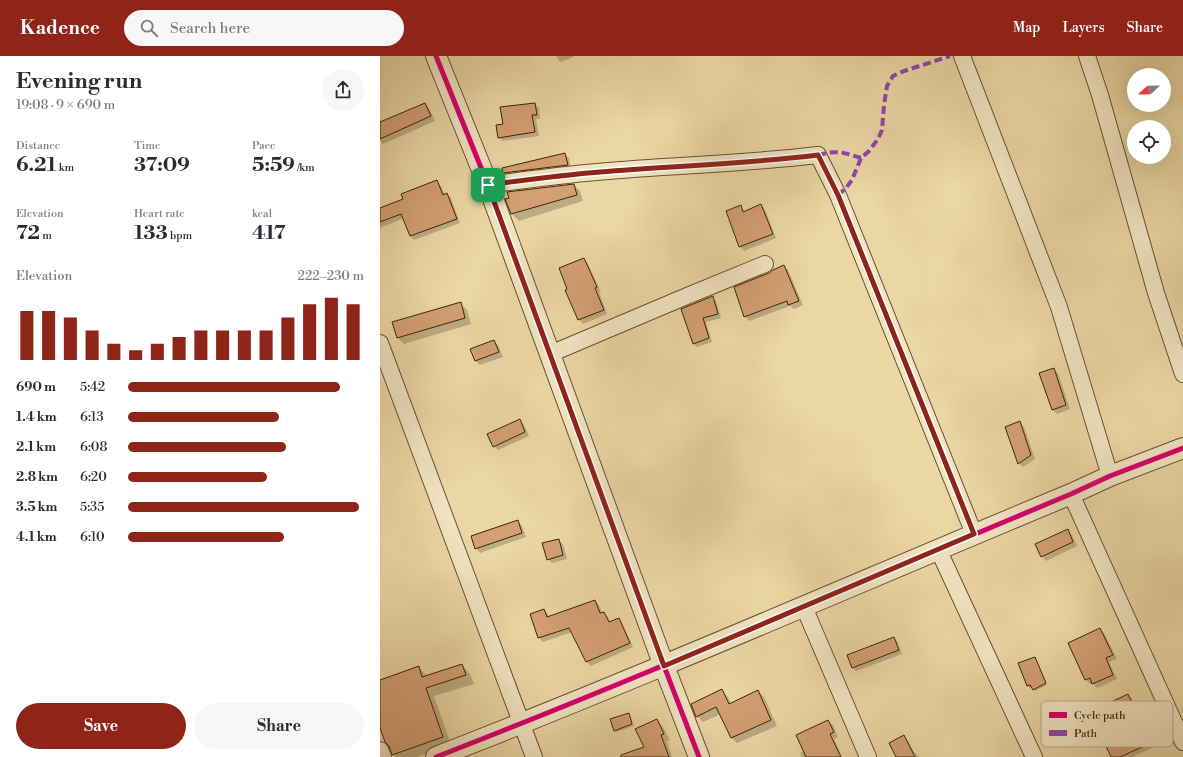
<!DOCTYPE html>
<html lang="en">
<head>
<meta charset="utf-8">
<style>
	:root { --surface:#fff; --page:#f7f7f7; --text:#2b2b33; --muted:#7c7c81; --accent:#8f2418 }
	body { margin:0; font-family:"Libre Bodoni",serif; background:var(--page); color:var(--text); height:100vh; display:flex; flex-direction:column; font-size:15px; white-space:nowrap }
	* { box-sizing:border-box; margin:0 }
	p { font-size:13px; color:var(--muted) }
	.icon { flex:none; width:22px; height:22px; fill:none; stroke:currentColor; stroke-width:2; stroke-linecap:round; stroke-linejoin:round }
	.map { position:relative; flex:1; overflow:hidden }
	.sheet { display:flex; flex-direction:column; background:var(--surface); width:380px }
	.sheet>* { flex:none }
	.needle { width:26px; rotate:248deg }
	.fabs { position:absolute; left:747px; top:12px; display:grid; gap:8px }
	.fabs a { display:grid; place-items:center; width:44px; height:44px; border-radius:50%; background:var(--surface); box-shadow:0 4px 16px #0002; font-size:20px }
	.pin { position:absolute; display:grid; place-items:center; width:34px; height:34px; color:#fff; margin:-17px; border-radius:8px; box-shadow:0 2px 6px #0006 }
	.round { display:grid; place-items:center; flex:none; width:42px; height:42px; border-radius:21px; background:var(--page) }
	.head { display:flex; align-items:center; justify-content:space-between; height:68px; padding:0 16px }
	h1 { font-size:22px; font-weight:800; line-height:30px }
	.metrics { display:grid; grid-template-columns:repeat(3,1fr); gap:6px; height:68px; padding:4px 16px }
	.metrics div { display:grid; align-content:center }
	.metrics b { font-size:20px; font-weight:800 }
	.metrics small { font-size:11px; font-weight:400 }
	.metrics p { font-size:11px }
	.chart { height:112px; padding:8px 16px }
	.chart p { display:flex; justify-content:space-between }
	.chart svg { width:100%; height:72px; margin-top:4px; stroke:var(--accent); stroke-width:6 }
	.button { display:flex; gap:8px; margin-top:auto; padding:8px 16px }
	.button a { flex:1; height:46px; border-radius:24px; background:var(--accent); color:#fff; font-size:16px; font-weight:800; line-height:46px; text-align:center }
	.button a+a { background:var(--page); color:var(--text) }
	ul { padding:0 16px; list-style:none; font-size:13px }
	li { display:grid; grid-template-columns:64px 48px 1fr; align-items:center; height:30px }
	li i { height:10px; border-radius:5px; background:var(--accent) }
	header { display:flex; align-items:center; gap:24px; box-sizing:border-box; height:56px; padding:0 20px; background:var(--accent); color:#fff }
	header strong { font-size:19px }
	nav { display:flex; gap:22px; margin-inline-start:auto; font-size:14px }
	.search { width:280px; height:36px; background:var(--page); display:flex; align-items:center; gap:10px; box-sizing:border-box; padding:0 14px; border-radius:22px; color:var(--muted); font-size:15px }
	main { display:flex; flex:1; min-height:0 }
	.map>svg:first-child { display:block }
</style>
</head>
<body>
<header>
<strong>Kadence</strong>
<div class="search"><svg class="icon" aria-label="search" viewBox="0 0 24 24"><circle cx="10" cy="10" r="6"/><path d="M15 15l6 6"/></svg>Search here</div>
<nav><a>Map</a><a>Layers</a><a>Share</a></nav>
</header>
<main>
<section class="sheet">
<div class="head"><div><h1>Evening run</h1><p>19:08 · 9 × 690 m</p></div><a class="round"><svg class="icon" aria-label="share" viewBox="0 0 24 24"><path d="M12 15V3M7 8l5-5 5 5M5 13v7h14v-7"/></svg></a></div>
<div class="metrics">
<div><p>Distance</p><b>6.21<small> km</small></b></div>
<div><p>Time</p><b>37:09</b></div>
<div><p>Pace</p><b>5:59<small> /km</small></b></div>
</div>
<div class="metrics">
<div><p>Elevation</p><b>72<small> m</small></b></div>
<div><p>Heart rate</p><b>133<small> bpm</small></b></div>
<div><p>kcal</p><b>417</b></div>
</div>
<div class="chart"><p><span>Elevation</span>222–230 m</p>
<svg viewBox="0 0 160 44" preserveAspectRatio="none"><path d="M5 44V14M15 44V14M25 44V18M35 44V26M45 44V34M55 44V38M65 44V34M75 44V30M85 44V26M95 44V26M105 44V26M115 44V26M125 44V18M135 44V10M145 44V6M155 44V10"/></svg>
</div>
<ul>
<li><b>690 m</b>5:42<i style="width:90%"></i></li>
<li><b>1.4 km</b>6:13<i style="width:64%"></i></li>
<li><b>2.1 km</b>6:08<i style="width:67%"></i></li>
<li><b>2.8 km</b>6:20<i style="width:59%"></i></li>
<li><b>3.5 km</b>5:35<i style="width:98%"></i></li>
<li><b>4.1 km</b>6:10<i style="width:66%"></i></li>
</ul>
<div class="button"><a>Save</a><a>Share</a></div>
</section>
<div class="map">
<svg width="803" height="701" viewBox="0 0 803 701">
	<rect width="100%" height="100%" fill="#ebd7a4"/>
	<filter id="stains"><feTurbulence type="fractalNoise" baseFrequency=".005" numOctaves="4"/><feColorMatrix values="0 0 0 0 .2 0 0 0 0 .09 0 0 0 0 .02 0 0 0 .5 -.17"/></filter>
	<radialGradient id="worn" r=".72"><stop offset=".6" stop-color="#630" stop-opacity="0"/><stop offset="1" stop-color="#630" stop-opacity=".3"/></radialGradient>
	<path fill="#0003" d="M176,0H193L194,1L180,6Z
		M45,48L49,52L55,65L3,88L0,85V67Z
		M155,48L159,52L160,63H156L159,80L123,85L119,81L124,68Z
		M184,98L189,102L191,113L128,121L124,117Z
		M57,126L61,130L65,139L67,138L71,142L80,167L34,184L30,180L24,162L0,172V153L25,144Z
		M194,129L200,135L203,145L139,165L132,158L127,144Z
		M381,150L385,154L396,182L364,195L360,191L361,151L365,156Z
		M204,203L208,208L221,236H219L227,258L203,268L199,263Z
		M404,210L408,214L423,249L414,253L410,250L369,265L365,260L389,218Z
		M332,241L336,245L341,262L326,266L332,286L317,291L313,287L302,254Z
		M80,247L87,254L91,268L24,288L18,282Z
		M114,285L118,289L123,301L100,309L96,305L92,294Z
		M673,313L678,317L690,353L677,358L672,353Z
		M140,364L144,369L149,380L118,394L114,390Z
		M640,367L644,371L655,403L643,411L639,407Z
		M138,465L142,470L146,481L100,497L96,492Z
		M687,475L692,479L697,490L666,505L662,500Z
		M178,484L183,488L187,503L172,507L168,503Z
		M215,545L219,549L222,557H224L228,561L230,567L238,563L242,567L253,591L211,610L207,606L192,576L163,586L159,582L151,558L164,554L168,558L169,562Z
		M720,573L724,577L737,603L729,606L737,623L717,632L713,627L710,628L706,624L689,587Z
		M514,582L517,585L522,598L476,615L473,612L468,599Z
		M655,602L657,604L667,629L655,635L652,630L650,632L648,630L640,608Z
		M82,609L90,618L94,628L54,640L71,689L37,701H16L13,698L0,669V625L38,611L47,620Z
		M342,635L348,641L351,648L378,635L384,641L397,670L357,687L351,681L341,658L323,666L317,660Z
		M748,639L752,643L774,691L752,701H732L744,676Z
		M248,658L250,660L254,670L236,676L234,674Z
		M277,664L283,671L290,684L287,685L292,701H239L265,692Z
		M448,665L453,669L458,681L454,683L462,701H422L420,697L424,695Z
		M524,680L528,685L534,696L539,701H517Z"/>
	<path fill="#d4a073" stroke="#3d2404" d="M45,47L51,60L0,83V66Z
		M155,47L157,59H152L155,76L118,82L116,69L123,68L120,51Z
		M185,97L188,109L123,117L122,112Z
		M57,124L63,139L67,137L77,163L30,180L21,158L0,166V152L23,143L21,138Z
		M194,128L197,139L131,158L125,143L129,142L127,136Z
		M381,148L393,178L359,191L346,155L361,149L363,156Z
		M204,202L217,231L215,232L224,254L198,264L185,234L187,233L179,212Z
		M404,209L419,245L408,249L407,245L364,261L354,231L389,217L393,214Z
		M333,240L338,258L323,262L329,282L313,288L301,253Z
		M81,246L85,262L17,282L12,266Z
		M114,284L119,296L95,305L90,293Z
		M674,312L686,349L672,354L659,317Z
		M140,363L145,376L113,391L107,378Z
		M640,365L651,399L638,408L625,371Z
		M138,464L142,477L95,493L91,480Z
		M688,473L693,486L661,501L655,488Z
		M179,483L183,499L167,504L162,487Z
		M215,544L220,557L224,556L229,566L239,562L250,587L206,606L189,572L158,582L150,558L164,553L167,561Z
		M720,572L733,599L726,602L733,619L712,628L710,622L705,624L688,587Z
		M514,581L519,594L472,612L467,599Z
		M655,601L666,627L653,634L650,629L647,630L638,607Z
		M82,608L86,619L46,632L63,681L12,699L9,690L5,686L0,672V624L39,610L42,621Z
		M342,633L349,648L378,634L391,664L351,682L336,651L316,661L311,648Z
		M748,638L771,687L740,701H731L723,684L743,675L729,647Z
		M249,657L252,668L234,675L230,663Z
		M277,663L284,678L281,679L289,701H241V699L264,691L255,673Z
		M448,664L454,676L450,678L461,701H426L416,679Z
		M524,679L535,701H516L509,687Z"/>
	<g fill="none" stroke-linecap="round" stroke-linejoin="round">
		<defs>
			<path id="minor" d="M582,0L679,251L730,420
				M707,0L720,39L776,237L803,318
				M108,129C144,124 180,119 217,116C290,109 364,108 438,99L458,139L594,478
				M0,287L154,701
				M170,298L307,240L385,208
				M691,438L803,686
				M558,493L654,701
				M424,551L488,701
				M0,694L3,701"/>
			<path id="tertiary" d="M56,0L108,129L284,610L319,701
				M56,701C270,618 479,526 691,438L730,420L803,392"/>
		</defs>
		<use href="#minor" stroke="#68512c" stroke-width="18"/>
		<use href="#tertiary" stroke="#68512c" stroke-width="22"/>
		<use href="#minor" stroke="#f2e5c4" stroke-width="16"/>
		<use href="#tertiary" stroke="#f2e5c4" stroke-width="20"/>
		<path stroke="#8e44ad" stroke-width="4" stroke-dasharray="8 4" stroke-linecap="butt" d="M438,99C457,94 462,96 481,102
			M458,139L466,132L472,124L481,102L489,95L498,83L502,74L504,49L507,30L513,20L524,15L570,0"/>
		<defs>
			<path id="cycleway" d="M56,0L108,129L284,610L319,701
				M56,701C270,618 479,526 691,438L730,420L803,392"/>
		</defs>
		<use href="#cycleway" stroke="#f2e5c4" stroke-width="8"/>
		<use href="#cycleway" stroke="#d6006c" stroke-width="5"/>
	</g>
	<g fill="none" stroke-linecap="round" stroke-linejoin="round">
		<defs>
			<path id="route" d="M438,99L458,139L594,478L284,610L108,129C145,124 182,119 220,116C292,110 365,108 438,99Z"/>
		</defs>
		<use href="#route" stroke="#fff" stroke-width="8"/>
		<use href="#route" stroke="#8f2418" stroke-width="5"/>
	</g>
	<rect x="661" y="645" width="132" height="46" rx="6" fill="#f2e5c4" stroke="#bcab8a" stroke-width="1"/>
	<rect x="669" y="656" width="18" height="6" fill="#d6006c"/>
	<rect x="669" y="674" width="18" height="6" fill="#8e44ad"/>
	<g font-size="11" fill="#3d2404">
		<text x="694" y="663">Cycle path</text>
		<text x="694" y="681">Path</text>
	</g>
	<rect width="100%" height="100%" filter="url(#stains)"/>
	<rect width="100%" height="100%" fill="url(#worn)"/>
</svg>
<div class="fabs">
<a><svg class="needle" viewBox="-14 -14 28 28"><path d="M0-13l5 13h-10z" fill="#e53935"/><path d="M0 13l5-13h-10z" fill="#7c7c81"/></svg></a>
<a><svg class="icon" aria-label="locate" viewBox="0 0 24 24"><circle cx="12" cy="12" r="6"/><path d="M12 2v4M12 18v4M2 12h4M18 12h4"/></svg></a>
</div>
<div class="pin" style="left:108px;top:129px;background:#1e9e55"><svg class="icon" aria-label="arrive" viewBox="0 0 24 24"><path d="M6 21V4h12l-3 4 3 4H6"/></svg></div>
</div>
</main>
</body>
</html>
